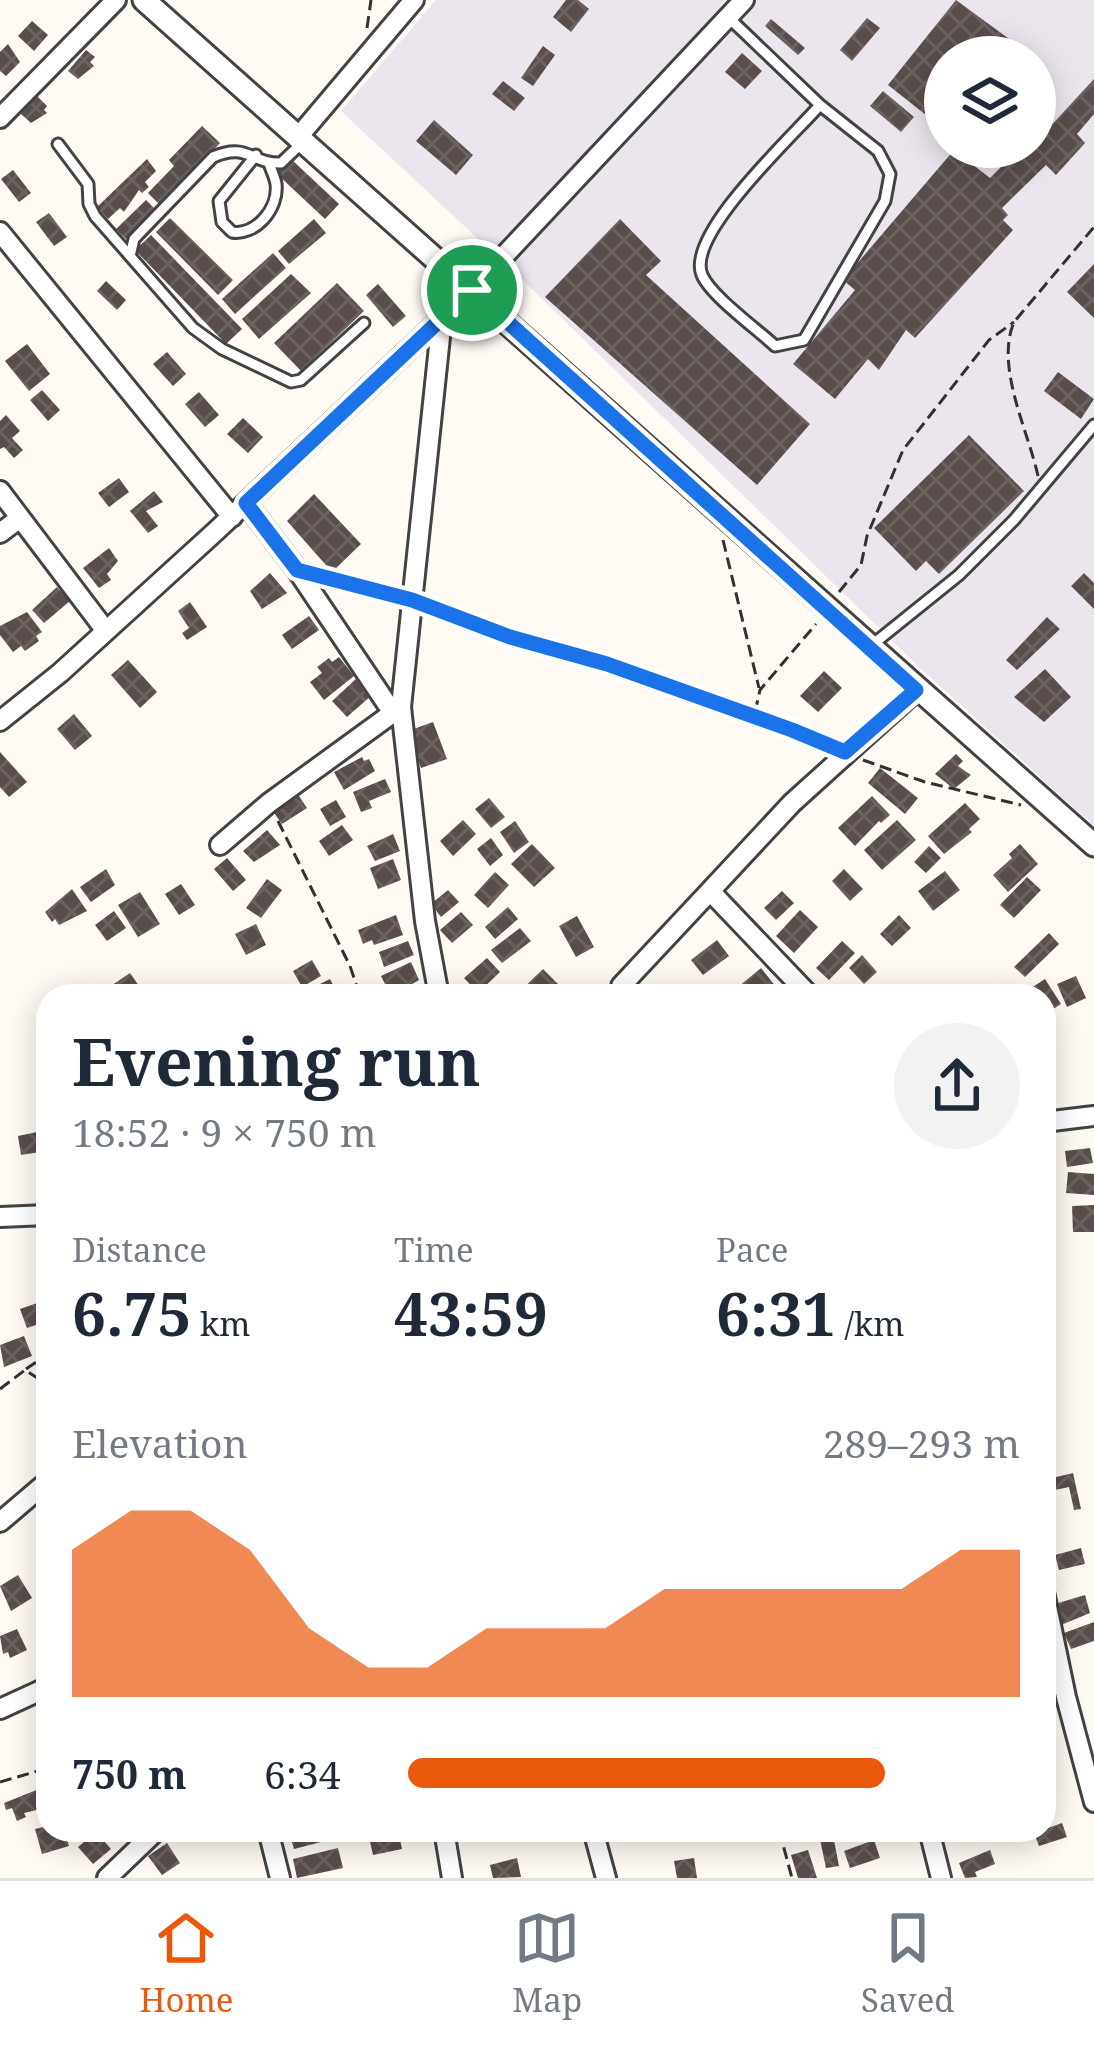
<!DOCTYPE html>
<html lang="en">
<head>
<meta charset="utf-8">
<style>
	:root { --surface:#fff; --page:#f2f2f3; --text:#1f2937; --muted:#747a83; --line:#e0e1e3; --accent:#ea580c }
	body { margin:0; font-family:"Noto Serif",serif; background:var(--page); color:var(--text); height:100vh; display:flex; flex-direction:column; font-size:45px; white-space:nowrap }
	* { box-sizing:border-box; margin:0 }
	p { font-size:39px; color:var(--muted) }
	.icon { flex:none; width:66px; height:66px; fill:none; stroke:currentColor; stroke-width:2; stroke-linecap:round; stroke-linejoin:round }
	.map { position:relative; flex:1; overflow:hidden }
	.sheet { position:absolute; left:36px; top:984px; width:1020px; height:858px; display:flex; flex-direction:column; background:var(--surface); border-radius:36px; box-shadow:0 6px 30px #0003 }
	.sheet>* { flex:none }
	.fabs { position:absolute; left:924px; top:36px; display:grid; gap:24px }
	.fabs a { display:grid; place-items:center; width:132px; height:132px; border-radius:50%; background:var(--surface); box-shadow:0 6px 30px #0003; font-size:60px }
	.pin { position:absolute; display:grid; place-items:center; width:102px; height:102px; color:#fff; margin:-51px; border:6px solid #fff; border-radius:50%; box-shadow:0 3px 12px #0007 }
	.round { display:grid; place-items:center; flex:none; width:126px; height:126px; border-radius:63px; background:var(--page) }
	.headline { display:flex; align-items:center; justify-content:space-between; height:204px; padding:0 36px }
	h1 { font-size:66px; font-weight:700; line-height:90px }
	.metrics { display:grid; grid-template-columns:repeat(3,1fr); gap:18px; height:204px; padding:12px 36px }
	.metrics div { display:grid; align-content:center }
	.metrics b { font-size:60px; font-weight:700 }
	.metrics small { font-size:33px; font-weight:400 }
	.metrics p { font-size:33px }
	.chart { height:336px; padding:24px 36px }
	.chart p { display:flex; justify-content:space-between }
	.chart svg { width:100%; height:216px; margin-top:12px; fill:var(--accent); opacity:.7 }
	ul { padding:0 36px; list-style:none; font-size:39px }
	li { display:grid; grid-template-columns:192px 144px 1fr; align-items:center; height:90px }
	li i { height:30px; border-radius:15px; background:var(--accent) }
	.tab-bar { display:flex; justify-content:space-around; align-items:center; height:168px; border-top:3px solid var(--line); background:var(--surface); font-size:33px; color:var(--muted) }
	.tab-bar a { display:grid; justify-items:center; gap:6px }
	.tab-bar .on { color:var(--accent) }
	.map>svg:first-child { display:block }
</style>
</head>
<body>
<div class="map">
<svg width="1094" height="1878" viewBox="0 0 1094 1878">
	<defs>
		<pattern id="building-cross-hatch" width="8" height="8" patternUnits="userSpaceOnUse" patternTransform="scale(3)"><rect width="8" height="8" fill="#594e4c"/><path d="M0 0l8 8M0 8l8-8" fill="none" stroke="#6c6361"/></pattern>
	</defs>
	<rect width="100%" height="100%" fill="#fffaf3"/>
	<path fill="#ebe5ee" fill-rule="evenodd" d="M436,0H1094V826L919,667L535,292L341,111ZM945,57H1035V147H945Z"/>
	<path fill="url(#building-cross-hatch)" d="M566,0H578L589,9L571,32L553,17Z
		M956,0L1016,44L1006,57H945V130L888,85Z
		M867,18L880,28L852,61L840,50Z
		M771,19L805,48L798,55L765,26Z
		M32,21L48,35L34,51L18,36Z
		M8,44L20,62L6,76L0,71V52Z
		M543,46L555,55L533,86L521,78Z
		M86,50L95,57L90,62L94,66L78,79L68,71Z
		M742,53L762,71L745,89L725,72Z
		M1094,79V114L1077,134L1085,143L1056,175L1046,165L1002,208L1008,215L1003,220L1013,230L915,338L906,330L879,370L868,359L835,399L793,364L855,290L843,280L954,150L990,178L1006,162L996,154L995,147H1035V124L1046,131Z
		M503,81L525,98L514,111L492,94Z
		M883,91L914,117L901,132L870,106Z
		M36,95L47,106L44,110L47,113L31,123L20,113Z
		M434,120L473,155L456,175L416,141Z
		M202,126L220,143L160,205L148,193L174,166L169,160Z
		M147,159L156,171L145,182L149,187L142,193L139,190L124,212L120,208L108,219L97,207Z
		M291,159L339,204L325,219L277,174Z
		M13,170L31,193L19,202L1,179Z
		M146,200L156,210L126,239L116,229Z
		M49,213L67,237L54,246L36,222Z
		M170,218L233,280L218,295L156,232Z
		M314,219L326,233L289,264L278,251Z
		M620,219L661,261L646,275L810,424L757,485L545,297Z
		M151,235L242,329L226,344L135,250Z
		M273,253L286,268L235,314L222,299Z
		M1094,264V318L1067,292Z
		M291,274L311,293L259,339L242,319Z
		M106,281L126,300L117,310L97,291Z
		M337,283L364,311L301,371L274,343Z
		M378,284L406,316L393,327L366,295Z
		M27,344L50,374L29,391L5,361Z
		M167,352L186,374L173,386L153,364Z
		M1058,372L1094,399L1081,419L1044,391Z
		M42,390L60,410L48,421L30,400Z
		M199,392L219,415L205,427L185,404Z
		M6,415L20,431L12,438L23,450L14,458L4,447L0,449V421Z
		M243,418L263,437L248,453L227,434Z
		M969,435L1024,491L939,574L926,561L916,571L874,528Z
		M119,478L129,492L109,507L98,493Z
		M154,491L163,502L146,511L158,526L148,533L130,511Z
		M314,494L361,544L332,572L287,521Z
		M109,548L118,561L107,574L111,580L99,588L83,568Z
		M270,573L287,593L262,609L250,591Z
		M1084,573L1094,583V609L1071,586Z
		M57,587L70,601L44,623L32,610Z
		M190,602L207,627L187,640L182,633L189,628L178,611Z
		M27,612L42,632L36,636L39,641L25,651L21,646L13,652L0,635V626Z
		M309,616L319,630L292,649L282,635Z
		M1047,617L1060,629L1017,670L1006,660Z
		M339,657L354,676L324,700L310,682L322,673L317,667L329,658L332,662Z
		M128,660L157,692L140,708L111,675Z
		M1045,669L1071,697L1044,722L1014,697Z
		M824,671L842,688L818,712L800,696Z
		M357,678L372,695L347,717L332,701Z
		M74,714L92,736L75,750L57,729Z
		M433,722L447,759L421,768L408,731Z
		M0,752L27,782L9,797L0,787Z
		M956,754L963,761L958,766L971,775L954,789L935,774Z
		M362,757L364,761L369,759L375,771L344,790L334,772Z
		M880,768L918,798L905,814L868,783Z
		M385,779L391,792L369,801L372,808L361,812L353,792Z
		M297,793L307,808L282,824L272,810Z
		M872,796L890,815L881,823L879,821L855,846L838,828Z
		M489,798L505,817L491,828L475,809Z
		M336,800L346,817L330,826L320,809Z
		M965,803L980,819L969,829L972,832L944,854L928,836Z
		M463,820L476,834L453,856L440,841Z
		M897,820L916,840L882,870L864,850Z
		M515,821L529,842L514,853L500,832Z
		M342,825L353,840L329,856L319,841Z
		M267,830L280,845L254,862L243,851Z
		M393,834L400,851L375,861L367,846Z
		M491,838L503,855L490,866L477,849Z
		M532,844L555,868L534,887L511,864Z
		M1020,844L1038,864L1008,892L993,875L1012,858L1009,854Z
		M929,846L941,858L926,873L914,862Z
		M227,858L246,880L233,891L214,869Z
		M393,859L401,880L378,889L370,868Z
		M106,869L115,885L91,902L80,887Z
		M844,869L863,889L850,901L832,881Z
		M945,871L960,890L933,911L918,891Z
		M495,872L509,885L488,908L474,895Z
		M1027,877L1041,890L1014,918L1000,905Z
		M267,879L282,890L261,918L246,908Z
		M181,884L195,905L179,915L165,894Z
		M72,889L87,911L59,925L55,919L52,922L45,912Z
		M448,890L459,902L441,917L431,904Z
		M782,891L794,903L776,920L764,908Z
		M140,892L160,924L138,937L118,905Z
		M508,907L518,919L495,939L485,927Z
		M800,910L818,927L794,953L776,936Z
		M114,911L126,928L107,941L95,925Z
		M461,912L473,925L452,943L440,930Z
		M396,915L403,935L374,945L372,940L363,944L358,930Z
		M899,915L911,928L892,946L880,934Z
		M577,916L594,947L576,957L559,926Z
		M256,924L266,945L246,955L235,934Z
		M520,928L531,941L502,963L491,950Z
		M1049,933L1059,944L1025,977L1014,967Z
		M717,940L729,956L703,975L691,960Z
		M408,941L414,955L384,967L379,952Z
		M842,941L855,953L829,980L816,968Z
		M862,955L877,972L864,984L849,968Z
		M487,958L500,972L478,993L464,978Z
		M312,960L321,976L302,987L293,971Z
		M411,962L419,980L391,996L381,976Z
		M761,968L777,988L767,996H736L732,992Z
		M543,969L558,984L545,996H520L517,994Z
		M130,973L146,996H96Z
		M1076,976L1086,998L1067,1007L1057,984Z
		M330,979L338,994L333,996H296Z
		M1045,979L1061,1004L1044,1015V996H1031L1028,990Z
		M42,1131L46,1151L21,1155L18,1136Z
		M1090,1148L1093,1163L1067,1167L1065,1151Z
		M1068,1172L1094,1174V1195L1066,1193Z
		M1094,1205V1232H1073L1072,1206Z
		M43,1301L48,1321L27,1328L20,1309Z
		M24,1336L32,1356L4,1367L0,1345Z
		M1073,1473L1081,1509L1074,1510L1069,1487L1055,1490L1050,1496L1049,1491L1044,1492V1480Z
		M1081,1548L1085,1564L1059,1570L1055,1555Z
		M18,1575L32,1598L11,1611L0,1586Z
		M1085,1595L1090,1613L1061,1625L1055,1604Z
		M1094,1622V1641L1071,1649L1064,1633Z
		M17,1629L27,1650L10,1658L8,1652L3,1654L0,1636Z
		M44,1787L48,1798L43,1804L45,1808L24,1813L26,1817L17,1821L12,1808L6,1810L4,1803Z
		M1062,1823L1067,1837L1039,1846L1034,1833Z
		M48,1826V1830H64L69,1846L42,1854L35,1829Z
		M322,1830L325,1841L294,1849L289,1832Z
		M398,1830L402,1849L373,1855L369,1837Z
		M818,1830H832L839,1866L826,1868Z
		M96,1832L111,1849L93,1864L78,1847Z
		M874,1840L880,1858L850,1868L844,1851Z
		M167,1843L180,1863L162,1875L148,1856Z
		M338,1848L343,1868L297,1878L293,1859Z
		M808,1850L817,1878H798L791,1855Z
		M990,1850L995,1864L975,1872L977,1877L965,1878L959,1863Z
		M517,1858L521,1877L493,1878L490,1865Z
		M694,1858L697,1878H677L674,1861Z"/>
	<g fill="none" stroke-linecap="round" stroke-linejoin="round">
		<defs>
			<path id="service" d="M729,18L820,105L878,151L890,174L885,201L804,340L775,346C757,329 711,296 702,275C685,235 793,136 820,105
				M304,141L281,163C251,164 248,142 213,157L134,239L130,256L193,328L222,349L291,382L301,380L364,323
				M58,144L88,184L89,204L95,216L130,256
				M256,155L219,201L222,222L232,232C255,236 279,209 276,184C275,177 271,170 269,163
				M872,645L959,575L1014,520L1094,425"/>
			<path id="minor" d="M0,118L116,0
				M299,136L414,0
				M0,232L232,517
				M0,491L106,631
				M246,503L297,570L393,713
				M0,533L20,518
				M0,721L60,673L216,531L472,290L744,0
				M220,845L269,803L401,707
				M439,996L425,921L401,707L442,318
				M629,996L621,986L710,891
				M810,996L710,891L792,803L917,690
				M1044,1122L1094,1116
				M0,1217L48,1215
				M0,1522L48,1481
				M1044,1592L1066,1697L1094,1802
				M0,1709L48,1687
				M268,1830L280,1878
				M444,1830L452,1878
				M593,1830L606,1878
				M929,1830L941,1878
				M107,1878L157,1830"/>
			<path id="tertiary" d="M144,0L1094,845"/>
		</defs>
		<use href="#service" stroke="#434343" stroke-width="15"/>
		<use href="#minor" stroke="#434343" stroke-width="24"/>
		<use href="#tertiary" stroke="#434343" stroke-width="27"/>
		<path stroke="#323232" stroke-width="3" stroke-dasharray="12 6" stroke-linecap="butt" d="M367,28L371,0
			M1038,476C1028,430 995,367 1014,322L1094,227
			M723,540L759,688
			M324,577L396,595
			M839,592L861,565L867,536L903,450L989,340L1014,322
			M428,605C561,656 700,690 832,747
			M755,712L760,690L816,624
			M863,760L925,782L1021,805
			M278,821L350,966L360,996
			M26,1369L48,1354
			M0,1389L25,1370L48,1385
			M0,1782L48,1768
			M779,1830L792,1878"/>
		<use href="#service" stroke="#fff" stroke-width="9"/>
		<use href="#minor" stroke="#fff" stroke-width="18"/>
		<use href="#tertiary" stroke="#fff" stroke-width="21"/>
	</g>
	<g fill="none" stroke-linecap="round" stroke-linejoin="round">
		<defs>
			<path id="route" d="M472,290L916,690L845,752L792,730L607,664L510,637L412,600L297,570L246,503Z"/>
		</defs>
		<use href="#route" stroke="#fff" stroke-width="24"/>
		<use href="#route" stroke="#1a73e8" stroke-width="15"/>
	</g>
</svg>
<div class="fabs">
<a><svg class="icon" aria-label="layers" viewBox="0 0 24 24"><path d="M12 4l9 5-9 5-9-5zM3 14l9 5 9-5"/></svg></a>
</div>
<div class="pin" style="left:472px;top:290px;background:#1e9e55"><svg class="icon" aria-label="arrive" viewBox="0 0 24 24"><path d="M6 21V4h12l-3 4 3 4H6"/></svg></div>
<section class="sheet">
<div class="headline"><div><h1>Evening run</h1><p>18:52 · 9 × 750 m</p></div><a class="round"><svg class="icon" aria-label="share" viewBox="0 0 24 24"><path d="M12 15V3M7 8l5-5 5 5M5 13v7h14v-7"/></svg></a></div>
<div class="metrics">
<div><p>Distance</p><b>6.75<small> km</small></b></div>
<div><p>Time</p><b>43:59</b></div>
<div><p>Pace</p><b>6:31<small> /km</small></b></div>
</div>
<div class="chart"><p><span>Elevation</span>289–293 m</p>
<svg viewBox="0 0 160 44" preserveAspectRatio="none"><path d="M0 44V14L10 6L20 6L30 14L40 30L50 38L60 38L70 30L80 30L90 30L100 22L110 22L120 22L130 22L140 22L150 14L160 14V44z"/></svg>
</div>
<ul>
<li><b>750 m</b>6:34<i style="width:78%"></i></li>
</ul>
</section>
</div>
<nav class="tab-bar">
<a class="on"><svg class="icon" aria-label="home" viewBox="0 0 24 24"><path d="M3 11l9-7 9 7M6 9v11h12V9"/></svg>Home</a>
<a><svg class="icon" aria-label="map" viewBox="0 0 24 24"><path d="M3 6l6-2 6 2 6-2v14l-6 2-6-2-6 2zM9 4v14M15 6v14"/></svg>Map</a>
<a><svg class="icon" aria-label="saved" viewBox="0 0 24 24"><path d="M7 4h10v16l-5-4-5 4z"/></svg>Saved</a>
</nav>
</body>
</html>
